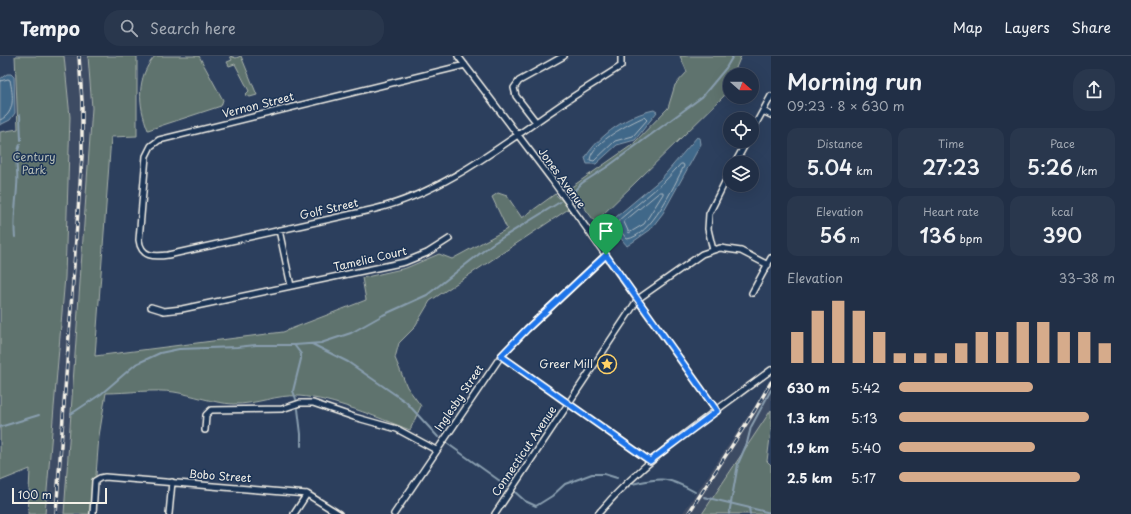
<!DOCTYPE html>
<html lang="en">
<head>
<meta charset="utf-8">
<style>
	:root { --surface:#212f46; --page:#29374d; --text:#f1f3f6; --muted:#a2a9b3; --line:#3e4a5f; --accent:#d6ab8b }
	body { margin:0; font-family:"Playpen Sans",sans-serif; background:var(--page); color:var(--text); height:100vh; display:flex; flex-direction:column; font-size:15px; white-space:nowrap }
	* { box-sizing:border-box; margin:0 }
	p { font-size:13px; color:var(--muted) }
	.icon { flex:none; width:22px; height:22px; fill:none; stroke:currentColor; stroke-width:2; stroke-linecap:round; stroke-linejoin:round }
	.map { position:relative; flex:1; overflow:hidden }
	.panel { display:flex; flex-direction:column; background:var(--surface); width:360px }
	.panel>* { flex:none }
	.needle { width:26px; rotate:111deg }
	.controls { position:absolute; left:723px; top:12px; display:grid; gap:8px }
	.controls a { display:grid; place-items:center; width:36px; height:36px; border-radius:50%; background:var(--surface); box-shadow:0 4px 16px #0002,0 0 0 1px var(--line); font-size:20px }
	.scale { position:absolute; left:12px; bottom:10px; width:95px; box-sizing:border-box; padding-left:4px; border:2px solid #f4f1e8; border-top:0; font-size:11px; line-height:14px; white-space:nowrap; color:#f4f1e8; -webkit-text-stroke:3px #1d3557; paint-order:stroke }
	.pin { position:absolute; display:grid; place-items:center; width:34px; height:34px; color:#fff; margin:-41px -17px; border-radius:50% 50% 50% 0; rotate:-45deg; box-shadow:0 0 4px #0007 }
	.pin .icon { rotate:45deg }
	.round { display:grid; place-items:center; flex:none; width:42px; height:42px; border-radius:16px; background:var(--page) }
	.overview { display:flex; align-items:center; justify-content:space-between; height:68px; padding:0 16px }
	h1 { font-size:22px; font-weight:600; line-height:30px }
	.figures { display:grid; grid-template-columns:repeat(3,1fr); gap:6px; height:68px; padding:4px 16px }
	.figures div { display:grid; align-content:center; border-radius:10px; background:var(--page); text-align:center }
	.figures b { font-size:20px; font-weight:600 }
	.figures small { font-size:11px; font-weight:400 }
	.figures p { font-size:11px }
	.chart { height:112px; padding:8px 16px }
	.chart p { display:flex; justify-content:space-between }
	.chart svg { width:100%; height:72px; margin-top:4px; stroke:var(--accent); stroke-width:6 }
	ul { padding:0 16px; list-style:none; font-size:13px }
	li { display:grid; grid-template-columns:64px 48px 1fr; align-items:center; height:30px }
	li i { height:10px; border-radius:5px; background:var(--accent) }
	header { display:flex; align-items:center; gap:24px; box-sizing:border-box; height:56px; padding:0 20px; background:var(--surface); border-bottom:1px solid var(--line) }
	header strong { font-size:19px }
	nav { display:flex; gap:22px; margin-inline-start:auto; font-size:14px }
	.search { width:280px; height:36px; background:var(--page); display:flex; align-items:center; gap:10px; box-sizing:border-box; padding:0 14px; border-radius:16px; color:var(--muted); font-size:15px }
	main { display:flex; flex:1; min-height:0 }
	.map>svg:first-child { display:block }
</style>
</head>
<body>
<header>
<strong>Tempo</strong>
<div class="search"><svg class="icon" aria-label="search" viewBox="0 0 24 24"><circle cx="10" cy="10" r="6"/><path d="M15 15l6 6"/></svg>Search here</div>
<nav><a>Map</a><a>Layers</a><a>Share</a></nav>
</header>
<main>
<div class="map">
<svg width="771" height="458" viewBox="0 0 771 458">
	<rect width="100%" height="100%" fill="#2c3f5d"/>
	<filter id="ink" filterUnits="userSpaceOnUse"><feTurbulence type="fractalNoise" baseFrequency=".025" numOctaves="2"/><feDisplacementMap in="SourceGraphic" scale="8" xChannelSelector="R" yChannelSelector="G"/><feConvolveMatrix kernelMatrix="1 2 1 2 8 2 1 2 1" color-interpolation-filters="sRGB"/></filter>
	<g filter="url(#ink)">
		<path fill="#3e4b64" d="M64,0H88L92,52L64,458H45L65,221L70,61Z
			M771,332V354L702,458H682L758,345Z"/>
		<path fill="#5e736e" stroke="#a9b2ab" d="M15,0H64L70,61L65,221L45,458H28L30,413L0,425V76L18,73Z
			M88,0H137V80L111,81L95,300L283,276L366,244L362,222L406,212L439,198L452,203L507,173L492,141L498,137L507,140L522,162L555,138L570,152L430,245L414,272L399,287L395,302L407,331L421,350L410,374C376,361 335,343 299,340C277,338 256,349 233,348C213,347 193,339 174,336C155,333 126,337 106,337L99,380L93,458H64L92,52Z
			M155,0H199L223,44L221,50L148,74C138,49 136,21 155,0Z
			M230,0L236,2L241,0L257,39L250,41L245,39L249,35L235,8L229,10L227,6L232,4Z
			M680,0H741L733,19H730V26L724,40L595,166L570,132L632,89L668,52L675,29L687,16Z
			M771,354V374L767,405L771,409V458H702Z"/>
		<path fill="#416789" stroke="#899eaf" d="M7,18H11L14,21L15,57L10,64L0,69V23Z
			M654,54L657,56L635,84L617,89L596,108H587L585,102C599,79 628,59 654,54Z
			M697,81L700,82L701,88L663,157L650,174L627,190C621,182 610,172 616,161L661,123Z"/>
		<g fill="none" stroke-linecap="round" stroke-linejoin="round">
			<path stroke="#acbac2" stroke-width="1" d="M0,25L8,23L10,24C13,39 16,57 0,64
				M644,61L647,64L633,80L615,85L594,105L590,104C591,87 630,67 644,61Z
				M681,108H683L684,110C674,130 651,180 627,183C623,178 616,171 619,164L664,126Z
				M660,136H663V138L644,168L629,177L624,166Z"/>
			<path stroke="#899eaf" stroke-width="2" d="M20,59L21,84
				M572,137L582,127L607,111L702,41L726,12L733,0
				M15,181C13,163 16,148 17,131C19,113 13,107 20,88
				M312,288L348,306L406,346L438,381
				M295,290L301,298V303L293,335L296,343
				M298,353L301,378V390
				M71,358L101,338L136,308L160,297L179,293L237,291L256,289H295L321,287L351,277L383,259L427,239L492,188L560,146
				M0,371L39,359
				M448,388L507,430
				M632,428C663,421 668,421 695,436
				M515,436L525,445L536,450L552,440L565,428L592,418H604L617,422
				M704,441L771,457
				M749,452L750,458
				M729,458L738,408L747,387L751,371L771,334"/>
			<defs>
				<path id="street" d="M458,0L552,124L717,355
					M465,9L159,84L151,90L146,100L139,184C141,201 154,201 168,199L375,153C441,137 497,93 552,55C574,39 598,25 621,10V0
					M763,55L771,59
					M536,66L516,40L514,32L519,25L564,0
					M752,75L771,40
					M735,107L747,85
					M279,174L291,230
					M713,194L708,173L709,158L730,116
					M752,237L771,202
					M151,251L164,255L182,253L405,206L427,197L449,183
					M501,300L650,405
					M205,374L206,359L211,354L282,353L300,347H313L354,361L397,373L436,394
					M93,458L95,425L100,422L105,421L307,438L339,458
					M169,458L172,426
					M294,458L307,438
					M394,458L501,300L527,273L606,199
					M495,458L638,243L702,198L720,192L741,195L768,209
					M598,458C646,401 711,359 771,314"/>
			</defs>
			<use href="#street" stroke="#f4f1e8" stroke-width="8"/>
			<use href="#street" stroke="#1d3557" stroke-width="5"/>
			<defs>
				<path id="rail" d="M56,458L82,100V45L79,0
					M688,458L755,354L771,326"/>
			</defs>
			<use href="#rail" stroke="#f4f1e8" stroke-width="3.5"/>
			<use href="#rail" stroke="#1d3557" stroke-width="2" stroke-dasharray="6" stroke-linecap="butt"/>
		</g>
	</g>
	<g fill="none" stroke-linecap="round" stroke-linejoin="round" filter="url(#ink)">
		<defs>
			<path id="route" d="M606,199L717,355L650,405L501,300L527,273Z"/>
		</defs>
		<use href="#route" stroke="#fff" stroke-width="8"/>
		<use href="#route" stroke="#1a73e8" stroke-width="5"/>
	</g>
	<defs>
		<symbol id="sight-ring" viewBox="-11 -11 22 22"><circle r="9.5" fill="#1d3557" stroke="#ffd166" stroke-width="1.5"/><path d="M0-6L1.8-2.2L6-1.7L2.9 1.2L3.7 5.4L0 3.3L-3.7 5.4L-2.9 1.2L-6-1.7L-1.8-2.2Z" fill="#ffd166"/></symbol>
	</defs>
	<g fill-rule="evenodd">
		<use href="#sight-ring" x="596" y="297" width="22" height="22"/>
	</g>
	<g text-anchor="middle" stroke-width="3" stroke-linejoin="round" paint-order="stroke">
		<g font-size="11" fill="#f4f1e8" stroke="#1d3557">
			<text transform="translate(258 49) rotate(-14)" y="4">Vernon Street</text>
			<text transform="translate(562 122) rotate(54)" y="4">Jones Avenue</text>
			<text transform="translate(329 153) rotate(-13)" y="4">Golf Street</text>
			<text transform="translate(370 203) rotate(-13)" y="4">Tamelia Court</text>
			<text transform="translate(459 342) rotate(-56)" y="4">Inglesby Street</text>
			<text transform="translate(524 395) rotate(-56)" y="4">Connecticut Avenue</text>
			<text transform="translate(220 420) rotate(4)" y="4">Bobo Street</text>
		</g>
		<g font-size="11" fill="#b8bfb7" stroke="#1d3557">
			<text x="34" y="105">Century<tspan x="34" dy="13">Park</tspan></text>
		</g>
		<g font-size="11" fill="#f4f1e8" stroke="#1d3557" text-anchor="end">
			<text x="593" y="312">Greer Mill</text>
		</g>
	</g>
</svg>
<div class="controls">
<a><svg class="needle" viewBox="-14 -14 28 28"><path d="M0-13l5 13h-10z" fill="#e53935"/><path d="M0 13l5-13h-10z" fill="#a2a9b3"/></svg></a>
<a><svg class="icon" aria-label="locate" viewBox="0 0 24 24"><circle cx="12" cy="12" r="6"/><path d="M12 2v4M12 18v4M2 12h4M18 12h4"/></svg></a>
<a><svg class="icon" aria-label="layers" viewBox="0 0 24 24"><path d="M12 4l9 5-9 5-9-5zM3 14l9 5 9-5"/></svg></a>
</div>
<div class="scale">100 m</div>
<div class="pin" style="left:606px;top:199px;background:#1e9e55"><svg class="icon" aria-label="arrive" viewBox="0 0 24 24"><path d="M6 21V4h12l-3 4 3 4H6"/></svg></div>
</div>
<section class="panel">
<div class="overview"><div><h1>Morning run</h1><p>09:23 · 8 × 630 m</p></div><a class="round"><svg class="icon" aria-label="share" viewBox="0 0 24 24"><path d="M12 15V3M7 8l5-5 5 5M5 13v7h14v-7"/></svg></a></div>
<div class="figures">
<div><p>Distance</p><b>5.04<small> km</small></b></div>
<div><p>Time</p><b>27:23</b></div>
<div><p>Pace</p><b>5:26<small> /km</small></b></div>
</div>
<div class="figures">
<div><p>Elevation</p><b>56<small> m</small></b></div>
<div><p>Heart rate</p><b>136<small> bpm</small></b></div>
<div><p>kcal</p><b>390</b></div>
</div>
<div class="chart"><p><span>Elevation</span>33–38 m</p>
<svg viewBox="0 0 160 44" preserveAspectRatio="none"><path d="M5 44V25M15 44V12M25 44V6M35 44V12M45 44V25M55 44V38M65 44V38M75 44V38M85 44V32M95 44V25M105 44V25M115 44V19M125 44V19M135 44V25M145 44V25M155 44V32"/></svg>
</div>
<ul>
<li><b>630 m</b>5:42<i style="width:62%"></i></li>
<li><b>1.3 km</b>5:13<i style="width:88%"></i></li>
<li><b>1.9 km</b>5:40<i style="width:63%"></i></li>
<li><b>2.5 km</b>5:17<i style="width:84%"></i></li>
</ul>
</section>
</main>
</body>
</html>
